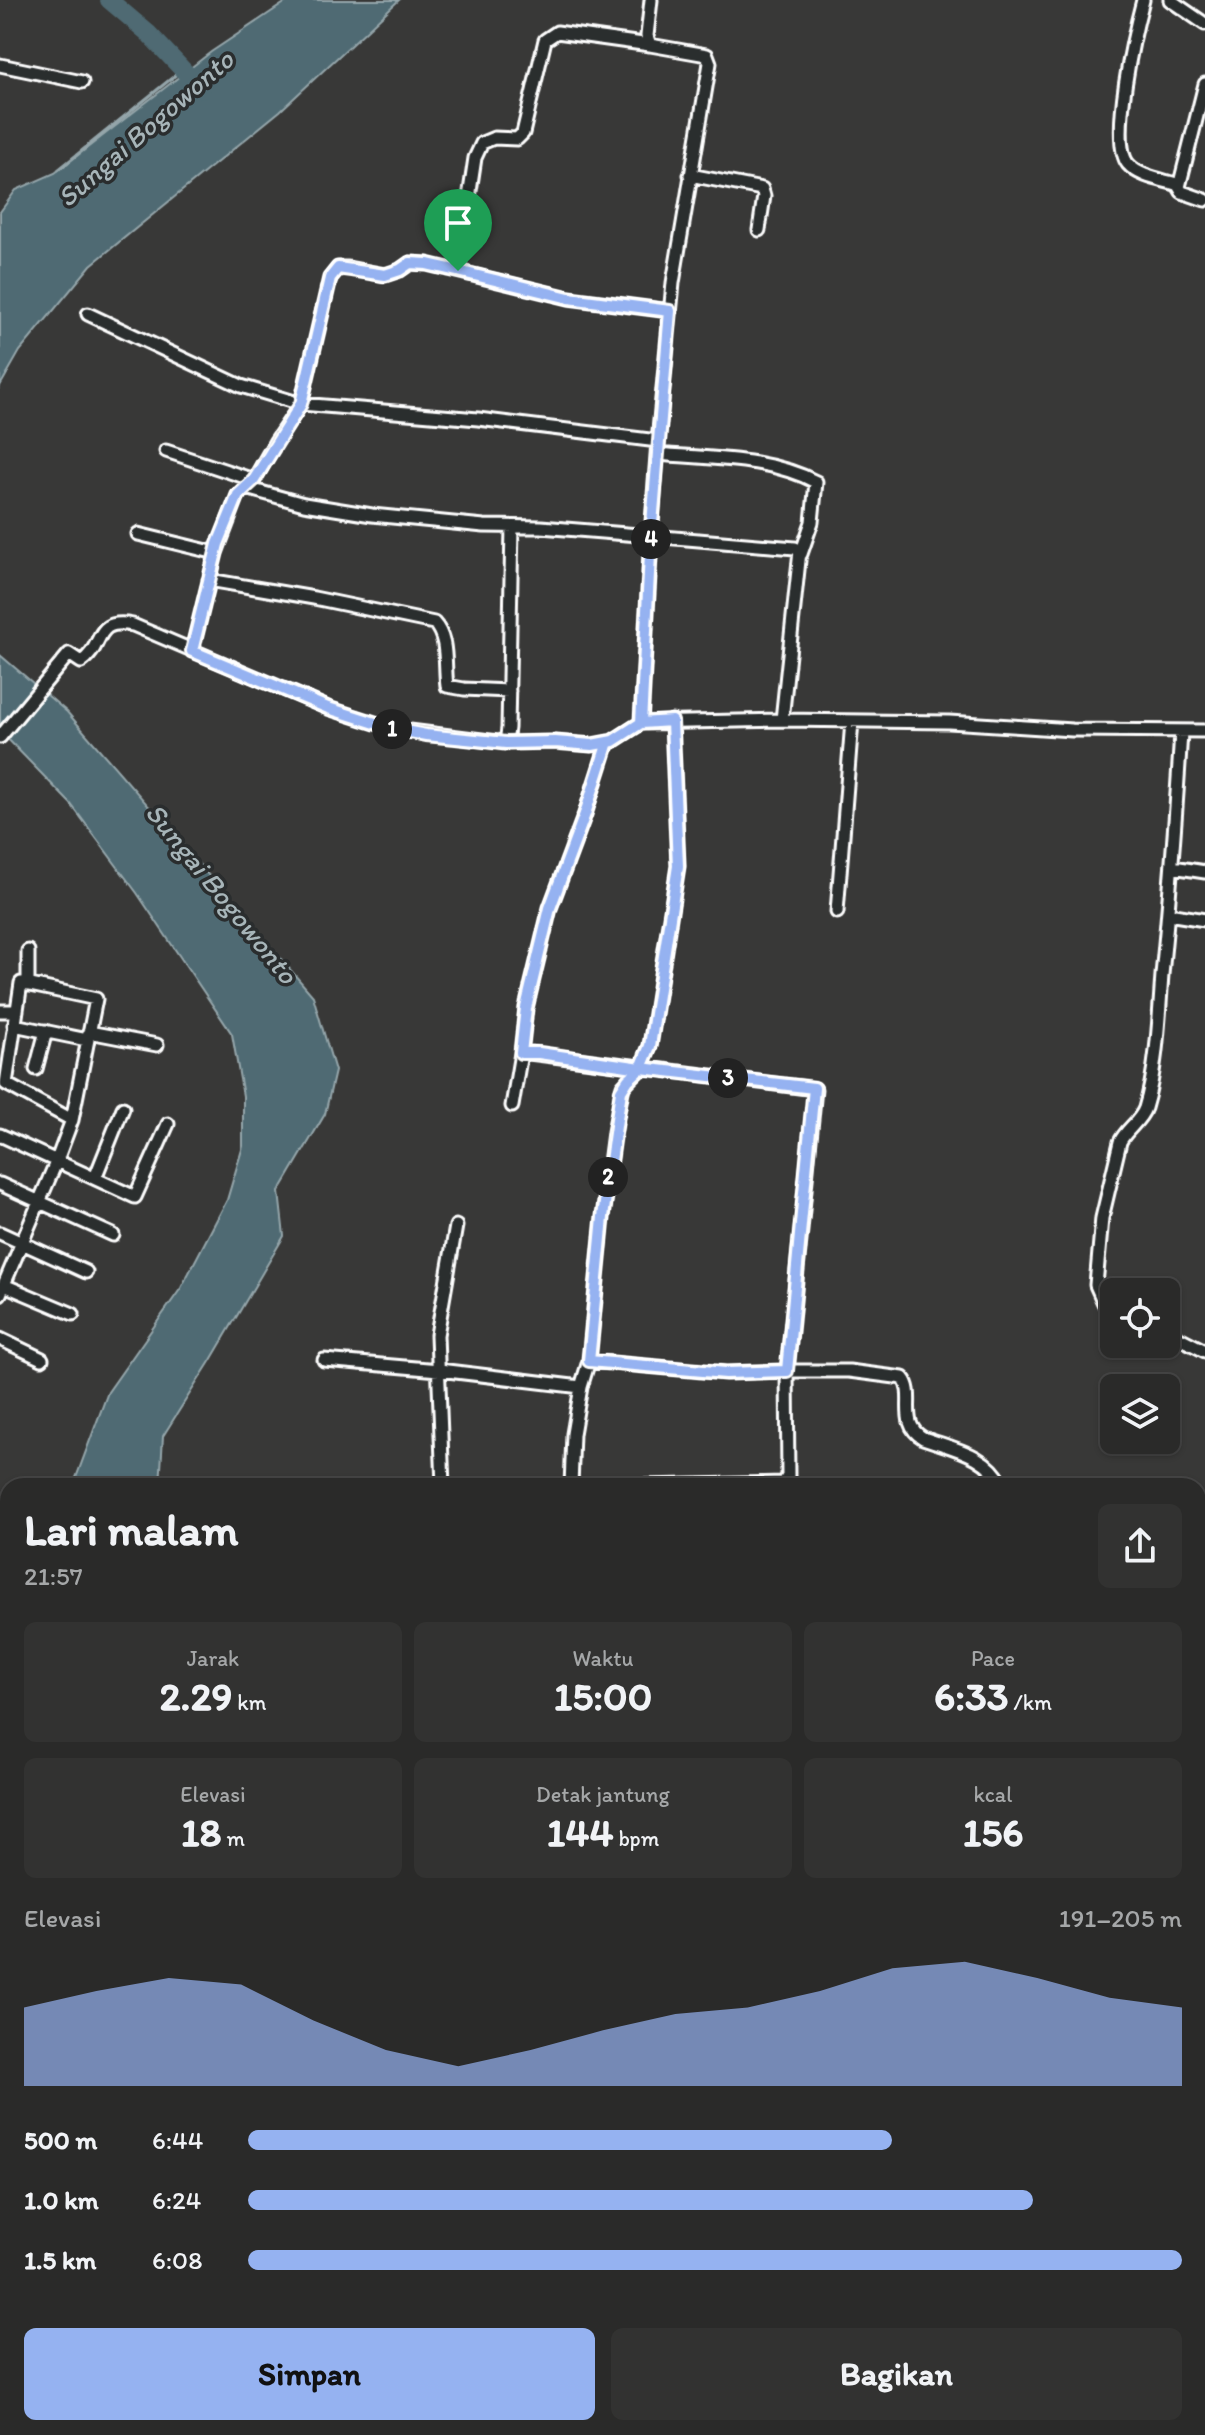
<!DOCTYPE html>
<html lang="id">
<head>
<meta charset="utf-8">
<style>
	:root { --surface:#2a2a29; --page:#323231; --text:#f1f3f6; --muted:#a5a7a8; --line:#464646; --accent:#95b2f1 }
	body { margin:0; font-family:Itim,sans-serif; background:var(--page); color:var(--text); height:100vh; display:flex; flex-direction:column; font-size:30px; white-space:nowrap }
	* { box-sizing:border-box; margin:0 }
	p { font-size:26px; color:var(--muted) }
	.icon { flex:none; width:44px; height:44px; fill:none; stroke:currentColor; stroke-width:2; stroke-linecap:round; stroke-linejoin:round }
	.map { position:relative; flex:1; overflow:hidden }
	.drawer { position:absolute; left:0px; top:1478px; width:1206px; height:958px; display:flex; flex-direction:column; background:var(--surface); border-radius:24px 24px 0 0; box-shadow:0 2px 6px #0004,0 0 0 2px var(--line) }
	.drawer>* { flex:none }
	.tools { position:absolute; left:1100px; top:1278px; display:grid; gap:16px }
	.tools a { display:grid; place-items:center; width:80px; height:80px; border-radius:12px; background:var(--surface); box-shadow:0 2px 6px #0004,0 0 0 2px var(--line); font-size:40px }
	.pin { position:absolute; display:grid; place-items:center; width:68px; height:68px; color:#fff; margin:-82px -34px; border-radius:50% 50% 50% 0; rotate:-45deg; box-shadow:0 0 8px #0007 }
	.pin .icon { rotate:45deg }
	.km { position:absolute; width:40px; height:40px; margin:-20px; border-radius:50%; background:#222; color:#fff; font-size:22px; line-height:40px; text-align:center }
	.round { display:grid; place-items:center; flex:none; width:84px; height:84px; border-radius:12px; background:var(--page) }
	.overview { display:flex; align-items:center; justify-content:space-between; height:136px; padding:0 24px }
	h1 { font-size:44px; font-weight:800; line-height:60px }
	.stats { display:grid; grid-template-columns:repeat(3,1fr); gap:12px; height:136px; padding:8px 24px }
	.stats div { display:grid; align-content:center; border-radius:12px; background:var(--page); text-align:center }
	.stats b { font-size:40px; font-weight:800 }
	.stats small { font-size:22px; font-weight:400 }
	.stats p { font-size:22px }
	.chart { height:224px; padding:16px 24px }
	.chart p { display:flex; justify-content:space-between }
	.chart svg { width:100%; height:144px; margin-top:8px; fill:var(--accent); opacity:.7 }
	.cta { display:flex; gap:16px; margin-top:auto; padding:16px 24px }
	.cta a { flex:1; height:92px; border-radius:12px; background:var(--accent); color:#111; font-size:32px; font-weight:800; line-height:92px; text-align:center }
	.cta a+a { background:var(--page); color:var(--text) }
	ul { padding:0 24px; list-style:none; font-size:26px }
	li { display:grid; grid-template-columns:128px 96px 1fr; align-items:center; height:60px }
	li i { height:20px; border-radius:10px; background:var(--accent) }
	.map>svg:first-child { display:block }
</style>
</head>
<body>
<div class="map">
<svg width="1205" height="2435" viewBox="0 0 1205 2435">
	<rect width="100%" height="100%" fill="#383837"/>
	<filter id="ink" filterUnits="userSpaceOnUse"><feTurbulence type="fractalNoise" baseFrequency=".0125" numOctaves="2"/><feDisplacementMap in="SourceGraphic" scale="16" xChannelSelector="R" yChannelSelector="G"/><feConvolveMatrix kernelMatrix="1 2 1 2 8 2 1 2 1" color-interpolation-filters="sRGB"/></filter>
	<g filter="url(#ink)">
		<path fill="#4f6b73" stroke="#95a6ab" stroke-width="2" d="M289,0H399L280,111L91,265L20,351L0,386V212L16,190L55,173L211,52Z
			M0,655L67,712L313,996L335,1071L325,1114L279,1192L284,1236L211,1360L163,1436L160,1486H73L108,1392L181,1288L227,1200L243,1146V1096L232,1034L137,893L70,803L0,731Z
			M1198,2010L1205,2023V2206L1198,2194Z"/>
		<g fill="none" stroke-linecap="round" stroke-linejoin="round">
			<path stroke="#95a6ab" stroke-width="3" d="M58,170L183,69
				M0,1617L8,1629
				M573,2428L575,2435"/>
			<path stroke="#4f6b73" stroke-width="18" d="M109,0L148,33L202,90"/>
			<defs>
				<path id="minor" d="M651,0L647,36L650,45L707,55L710,63L673,283L658,441
					M1143,0C1135,30 1109,141 1128,164C1139,177 1164,180 1179,185
					M1170,0L1205,24
					M0,65L82,82
					M1205,84L1179,187L1182,192L1205,200
					M690,175L762,189L764,196L759,230
					M458,271L475,158L482,143L494,138L517,139L523,133L545,40L557,32L650,45
					M88,314L241,386L301,404L478,419L658,441L651,536L795,548L800,551L782,720L949,722L1072,730L1205,731
					M166,451L254,480
					M658,454C710,459 768,457 816,482L812,522L801,554
					M246,488L304,504L372,515L484,526L541,527L651,536L641,723L782,720
					M138,534L216,553L238,495L254,480L276,441L301,404L330,278L338,268H348L385,275L400,270L410,263L427,264L569,298L670,311
					M209,580L314,598L434,623C449,639 444,665 447,686L464,689L509,691
					M192,651L216,553
					M0,737L69,654L81,662C105,647 92,617 133,625L328,708L394,729L506,743L555,742L592,745L613,741L641,723
					M506,743L508,728L512,527
					M1173,867L1205,872
					M837,912L852,721
					M1168,914L1205,920
					M28,985V951
					M0,1011H17
					M14,1025L87,1040
					M89,1032L157,1045
					M521,1053L526,1008L550,908L585,814L608,742
					M36,1069L46,1031
					M512,1106L521,1053H529L815,1089L787,1371L726,1373L589,1361
					M0,1135L135,1197L168,1124
					M95,1178L123,1108
					M0,1184L113,1235
					M0,1233L86,1272
					M4,1285L73,1314
					M0,1294L57,1160L72,1120L96,999L21,983L6,1084L72,1120
					M1114,1309L1104,1303L1096,1285L1102,1218L1120,1142C1126,1129 1140,1122 1145,1108C1157,1069 1159,1016 1162,975C1170,894 1176,813 1181,732
					M1166,1331L1205,1351
					M0,1339L42,1359
					M324,1360L439,1370L581,1387
					M443,1486L437,1335L456,1226
					M571,1486L573,1434L581,1387L589,1361L603,1217L614,1132L623,1086L641,1068L650,1046L678,866L672,721
					M642,1486L784,1483L788,1476L787,1371H849L903,1378C917,1395 897,1423 923,1438C954,1449 988,1454 1003,1486
					M1198,1579L1205,1582
					M0,1946H8
					M0,2052L8,2051
					M0,2147H8
					M0,2385H8
					M787,2428L788,2435
					M971,2428L972,2435
					M193,2435V2428"/>
			</defs>
			<use href="#minor" stroke="#fff" stroke-width="17"/>
			<use href="#minor" stroke="#2a2d2e" stroke-width="11"/>
		</g>
	</g>
	<g fill="none" stroke-linecap="round" stroke-linejoin="round" filter="url(#ink)">
		<defs>
			<path id="route" d="M458,271L427,264L410,263L400,270L385,275L338,268L330,278L301,404L254,480L238,495L218,544L192,651L328,708L394,729L426,735L506,743L555,742L592,745L613,741L641,723L672,721L678,866L650,1046L641,1068L628,1080L621,1091L603,1217L589,1361L726,1373L787,1371L814,1088L641,1068L539,1053H521L526,1008L550,908L585,814L608,742L613,741L641,723L651,536L670,311L569,298L458,271"/>
		</defs>
		<use href="#route" stroke="#fff" stroke-width="16"/>
		<use href="#route" stroke="#95b2f1" stroke-width="10"/>
	</g>
	<g text-anchor="middle" stroke-width="7" stroke-linejoin="round" paint-order="stroke">
		<g font-size="28" font-style="italic" fill="#a7b5b9" stroke="#2a2d2e">
			<text transform="translate(145 128) rotate(-41)" y="10">Sungai Bogowonto</text>
			<text transform="translate(222 893) rotate(51)" y="10">Sungai Bogowonto</text>
		</g>
	</g>
</svg>
<div class="tools">
<a><svg class="icon" aria-label="locate" viewBox="0 0 24 24"><circle cx="12" cy="12" r="6"/><path d="M12 2v4M12 18v4M2 12h4M18 12h4"/></svg></a>
<a><svg class="icon" aria-label="layers" viewBox="0 0 24 24"><path d="M12 4l9 5-9 5-9-5zM3 14l9 5 9-5"/></svg></a>
</div>
<div class="pin" style="left:458px;top:271px;background:#1e9e55"><svg class="icon" aria-label="arrive" viewBox="0 0 24 24"><path d="M6 21V4h12l-3 4 3 4H6"/></svg></div>
<b class="km" style="left:392px;top:729px">1</b>
<b class="km" style="left:608px;top:1177px">2</b>
<b class="km" style="left:728px;top:1078px">3</b>
<b class="km" style="left:651px;top:539px">4</b>
<section class="drawer">
<div class="overview"><div><h1>Lari malam</h1><p>21:57</p></div><a class="round"><svg class="icon" aria-label="share" viewBox="0 0 24 24"><path d="M12 15V3M7 8l5-5 5 5M5 13v7h14v-7"/></svg></a></div>
<div class="stats">
<div><p>Jarak</p><b>2.29<small> km</small></b></div>
<div><p>Waktu</p><b>15:00</b></div>
<div><p>Pace</p><b>6:33<small> /km</small></b></div>
</div>
<div class="stats">
<div><p>Elevasi</p><b>18<small> m</small></b></div>
<div><p>Detak jantung</p><b>144<small> bpm</small></b></div>
<div><p>kcal</p><b>156</b></div>
</div>
<div class="chart"><p><span>Elevasi</span>191–205 m</p>
<svg viewBox="0 0 160 44" preserveAspectRatio="none"><path d="M0 44V20L10 15L20 11L30 13L40 24L50 33L60 38L70 33L80 27L90 22L100 20L110 15L120 8L130 6L140 11L150 17L160 20V44z"/></svg>
</div>
<ul>
<li><b>500 m</b>6:44<i style="width:69%"></i></li>
<li><b>1.0 km</b>6:24<i style="width:84%"></i></li>
<li><b>1.5 km</b>6:08<i style="width:100%"></i></li>
</ul>
<div class="cta"><a>Simpan</a><a>Bagikan</a></div>
</section>
</div>
</body>
</html>
